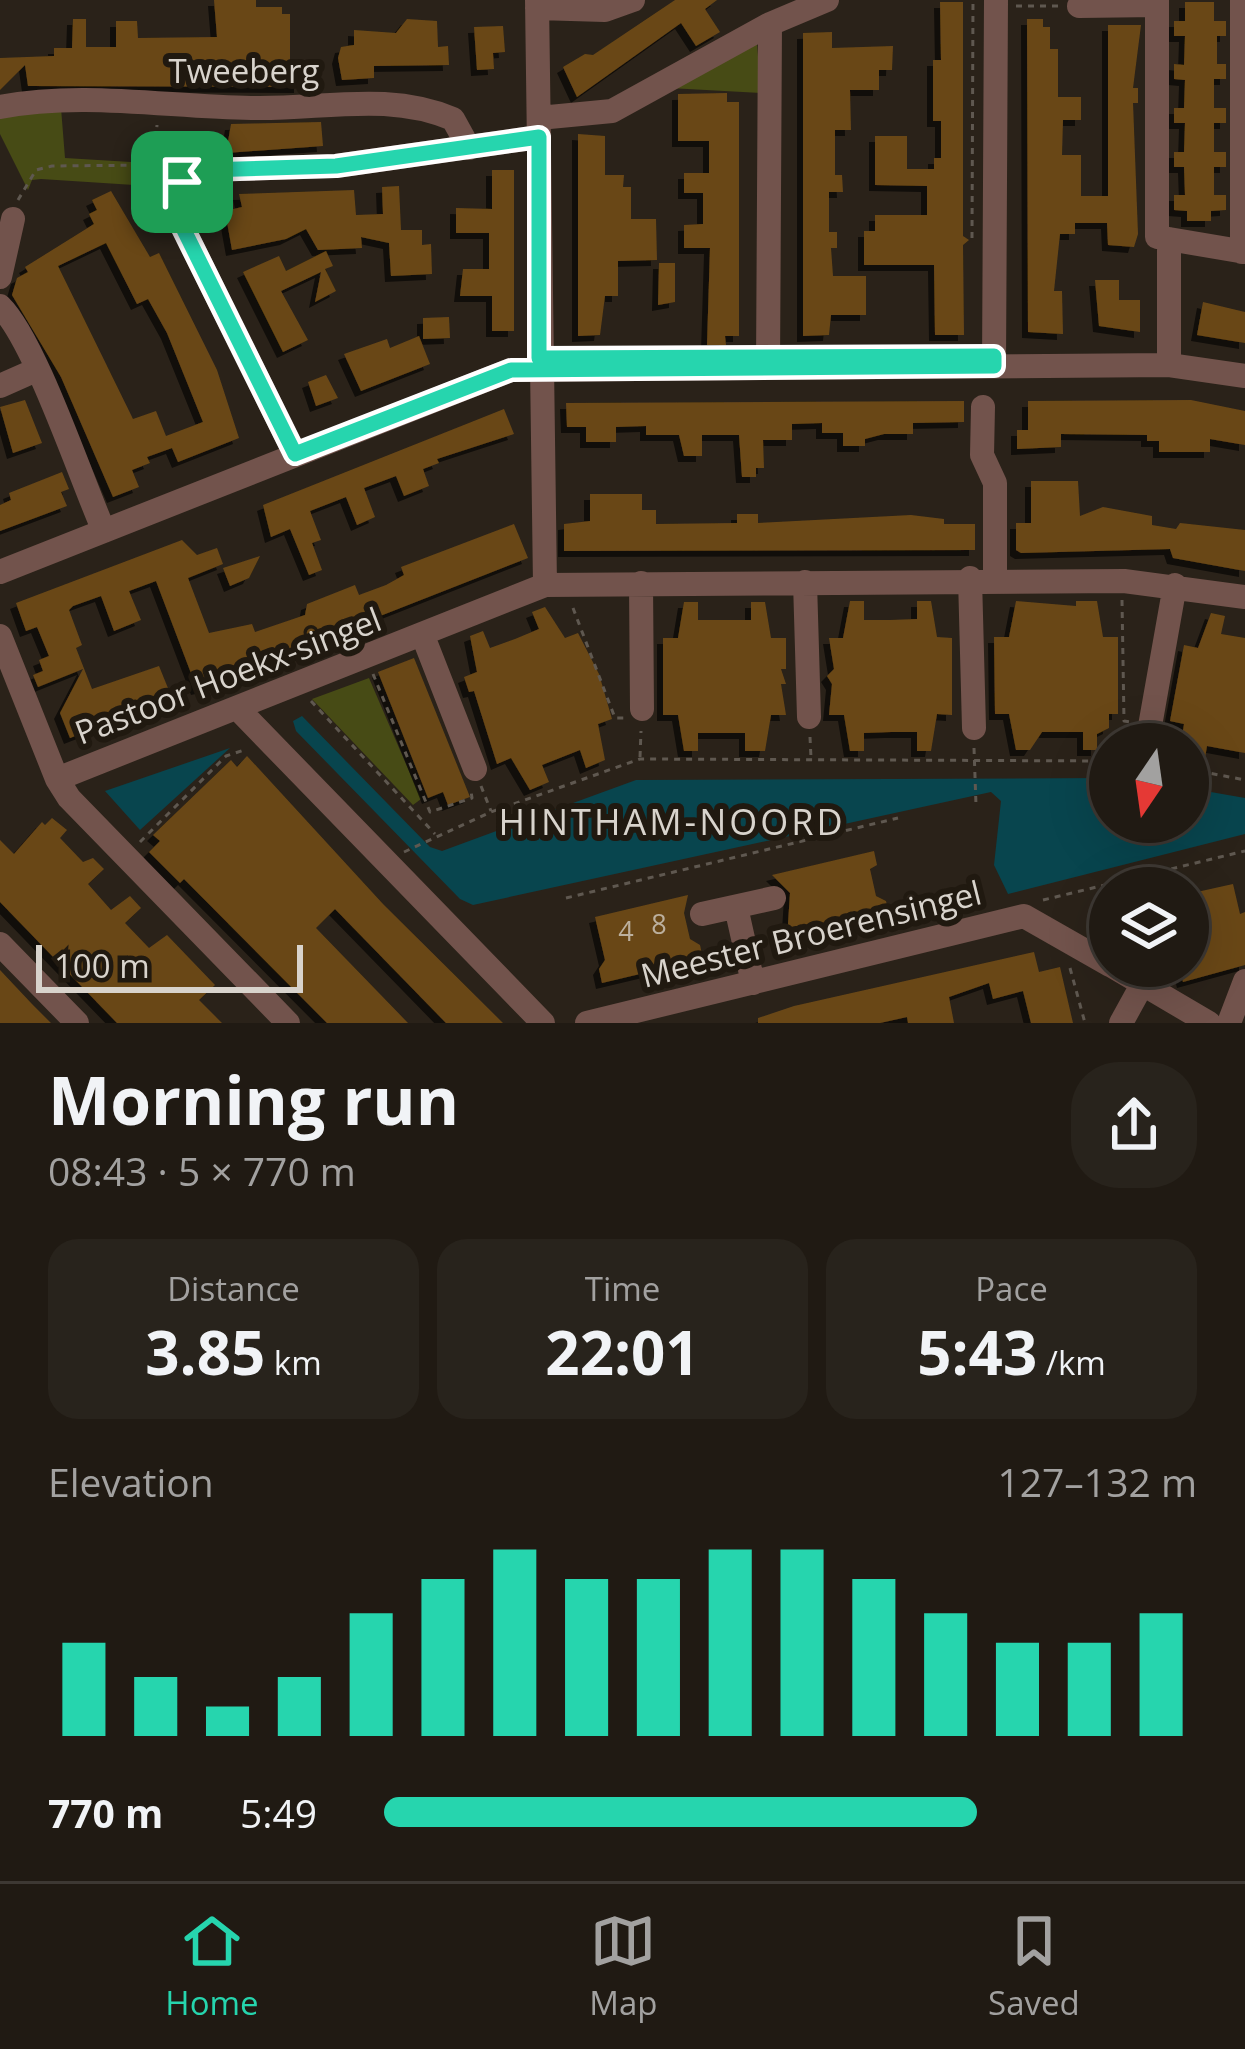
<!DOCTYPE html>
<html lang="en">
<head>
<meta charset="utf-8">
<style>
	:root { --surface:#201a13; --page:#28231c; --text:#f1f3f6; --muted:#a2a1a0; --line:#3d3833; --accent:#26d5ae }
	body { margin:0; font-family:"Open Sans",sans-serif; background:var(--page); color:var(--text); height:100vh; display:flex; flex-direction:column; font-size:45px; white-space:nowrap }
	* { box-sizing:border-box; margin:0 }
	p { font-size:39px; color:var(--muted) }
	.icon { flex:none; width:66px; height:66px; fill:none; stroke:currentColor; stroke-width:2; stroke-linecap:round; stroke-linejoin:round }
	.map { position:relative; height:1023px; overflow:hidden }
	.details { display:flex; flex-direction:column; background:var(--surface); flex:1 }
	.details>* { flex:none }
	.needle { width:78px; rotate:193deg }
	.tools { position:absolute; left:1089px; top:723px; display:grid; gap:24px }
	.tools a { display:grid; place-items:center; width:120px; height:120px; border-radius:50%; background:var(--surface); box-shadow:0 12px 48px #0002,0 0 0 3px var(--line); font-size:60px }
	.scale { position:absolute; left:36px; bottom:30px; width:267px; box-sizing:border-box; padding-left:12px; border:6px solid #d8d3cc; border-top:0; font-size:33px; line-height:42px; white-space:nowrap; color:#d8d3cc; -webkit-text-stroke:9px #201910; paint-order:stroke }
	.pin { position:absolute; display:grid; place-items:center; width:102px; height:102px; color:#fff; margin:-51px; border-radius:24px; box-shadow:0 6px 18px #0006 }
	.round { display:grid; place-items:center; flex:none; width:126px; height:126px; border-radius:48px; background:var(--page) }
	.summary { display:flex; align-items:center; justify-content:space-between; height:204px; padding:0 48px }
	h1 { font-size:66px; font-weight:700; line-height:90px }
	.metrics { display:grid; grid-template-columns:repeat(3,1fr); gap:18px; height:204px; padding:12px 48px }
	.metrics div { display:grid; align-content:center; border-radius:30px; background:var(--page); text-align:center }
	.metrics b { font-size:60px; font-weight:700 }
	.metrics small { font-size:33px; font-weight:400 }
	.metrics p { font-size:33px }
	.chart { height:336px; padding:24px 48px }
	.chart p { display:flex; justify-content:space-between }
	.chart svg { width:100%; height:216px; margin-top:12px; stroke:var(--accent); stroke-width:6 }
	ul { padding:0 48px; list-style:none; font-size:39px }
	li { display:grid; grid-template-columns:192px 144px 1fr; align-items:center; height:90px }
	li i { height:30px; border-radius:15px; background:var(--accent) }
	.dock { display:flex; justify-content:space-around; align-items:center; height:168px; border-top:3px solid var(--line); background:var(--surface); font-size:33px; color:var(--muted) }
	.dock a { display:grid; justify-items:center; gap:6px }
	.dock .selected { color:var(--accent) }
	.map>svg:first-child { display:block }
</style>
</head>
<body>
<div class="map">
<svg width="1245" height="1023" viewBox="0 0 1245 1023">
	<defs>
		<filter id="shadow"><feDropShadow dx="-6" dy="6" stdDeviation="0" flood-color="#0009"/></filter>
	</defs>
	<rect width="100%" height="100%" fill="#2a2219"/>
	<path fill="#474b15" d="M757,44L761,93L669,88Z
		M61,108L65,158L131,162L134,185L41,179L32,180L28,190L0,134V113Z
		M369,678L421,799L413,805L312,699Z"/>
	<path fill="#08454e" d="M302,716L430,847L442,851L636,780L1110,778V822H1188V788L1245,798V834L1008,894L994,865L1001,801L991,792L473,905L460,899L296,731L293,721Z
		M230,748L140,830L105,791Z"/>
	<path fill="#694716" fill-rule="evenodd" filter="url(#shadow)" d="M214,0H256V7H282V14H290V64L300,63V87L28,86L25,65L0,90V58L54,56V48H72L73,19H86V47H116V21H137L138,38L217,37Z
		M675,0H717L705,9L720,32L696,46L681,23L577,97L563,67L585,54L593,55Z
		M940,2H963V236L969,240L963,245L964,335H935L934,265H864V231H875V215H927V186L875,185V136H907V169H934V158H941V121H933V60H941Z
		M1185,2H1214V21H1226V36H1217V64H1226V79H1214V108H1226V123H1214V152H1226V167H1214V195H1226V210L1211,211V221H1187V211L1174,210V195H1185L1184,167H1174V152H1184L1185,123H1174V108H1184L1185,80L1174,79V64L1184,65L1185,36H1174V21H1185Z
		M407,19L437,21L438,47L448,46L449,65L374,66V78L342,80L338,58L341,47L354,45V30L396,33Z
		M1027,19H1043V27H1050V49H1058V97H1081V120H1063L1062,155H1081V196H1108V25H1141L1133,88H1138V103H1133L1138,234L1134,247L1108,245L1107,223H1075V234H1060L1054,291H1062L1063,334L1028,332Z
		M503,26L505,52L493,53L494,69L477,70L474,27Z
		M832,32V48L893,46L892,70H879V90H850L851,130H835V175H842L843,192H829V232H837V248H831L833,276H866V315H831L829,335L803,336V33Z
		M727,93V102H739V336H725L726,345H707L710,248H684V225L703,224V193H684V173H709V141H678V94Z
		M321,122L323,146L226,153L231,124Z
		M578,134L605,136V175H624L623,187H631V219H656L657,260L618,261V296H605L600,335L578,336Z
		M492,170H514V331H492V296H460L463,269H489V233H456V208L492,209Z
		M399,186L401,230H422V245L431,244L432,274L391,276L389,243L361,237L362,248L318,250L306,229L286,239L232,250L225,211L242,207L239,194L354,190L356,215L383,214L382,187Z
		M111,191L150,257L159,253L217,370L239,438L178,462L172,448L147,457L150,463L132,470L139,487L113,497L61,377L12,295L17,278L28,272L25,267L94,224L89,214L97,210L92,200ZM106,243L137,304L148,299L167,333L203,422L166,436L156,411L133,419L58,266Z
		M326,251L333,266L325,269L336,291L315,302L321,272L281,291L308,340L283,352L243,272L279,256L286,271Z
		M659,263H675V302L658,305Z
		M1095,280H1119V300H1140V332L1099,326Z
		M1203,302L1245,312V343L1197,335Z
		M449,317L450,338L423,339V318Z
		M419,336L430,364L361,391L344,354L387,339L390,348Z
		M326,375L338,398L316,406L308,382Z
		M25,400L42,443L13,453L0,407Z
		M1191,400L1245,411V445L1210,439V452H1159V441H1147V435L1061,434V447L1017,449V430H1028V401Z
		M964,401V422L913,423V434H884L865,439V446H843V433H822V423L792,424V440H763L764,468H756V477H742L739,435H702V456H684L679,435H646V426L616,427V442H586V427H567L566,403Z
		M504,409L514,434L437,459L439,463L423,469L429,486L404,496L396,476L364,488L375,517L357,525L346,497L310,511L321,540L312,543L322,570L309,575L290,529L271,537L263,505Z
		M62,472L69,489L61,492L67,506L0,531V505L11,500L9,493Z
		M1031,481H1078L1080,516L1103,507L1152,516V525L1176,529L1180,523L1245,530V571L1173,558L1170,549L1021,553L1016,550V523H1031Z
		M590,494H642V510H656V524L737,523V514H758V523L911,515L944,519V524H975V550L564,551V524L590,521Z
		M514,524L528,558L253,666L227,682L197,689L156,581L129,591L141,620L114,631L101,596L73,606L69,610L82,645L76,648L92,689L159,666L172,698L70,738L60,713L83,669L38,687L33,675L43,671L39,660L49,656L37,627L26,631L16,603L182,540L197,555L217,548L223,564L188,578L209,633L252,624L255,632L305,615L307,604L355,585L359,595L386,585L404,575L401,567Z
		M260,556L249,578L230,586L223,568Z
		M850,601H864V620H890L917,619V601H931L937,637L952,638V715L937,714L931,751H917V732H891L864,733V751H850L844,715H829L832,684L827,676L834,669L829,638H843Z
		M1016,601L1076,606V601H1097L1103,637H1118V714H1109V728L1097,734V750H1083V732H1042L1030,750H1016L1009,714H995L994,637H1009Z
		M684,602H698V620H751V602H765L771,638H786V669H781L786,684H781L786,715H771L765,751H745V733H698V751H684L678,715H663V638H678Z
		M545,607L565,638L578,633L599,674L612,719L598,724L605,760L586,768L580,750L542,765L549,782L530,790L511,758L497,764L474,691L469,692L464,677L477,672L470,636L483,631L490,648L515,639L539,629L532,612Z
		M1211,613L1225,616L1221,634L1245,638V753L1207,746L1204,764L1188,761V744L1181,743L1184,724L1170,721L1184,645L1198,648Z
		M414,658L470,797L448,805L443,792L428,798L378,672Z
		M247,756L383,904L503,1023H446L335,909L316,928L408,1023H327L184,879L180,883L149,852L160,841L153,835L231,760L237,767Z
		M52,818L67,830L60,838L83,862L93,858L104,869L88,884L111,910L130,896L141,908L125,923L149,948L167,935L215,985L199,1000L222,1023H117L0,902V840L14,854L42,822L45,825Z
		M874,851L877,865L870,869L876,896L886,901L889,915L787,939L790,893L772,875Z
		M1233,884L1240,914L1245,912V965L1183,982L1179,966H1188V894Z
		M688,895L684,913L690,939L700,945L703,959L602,983L599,969L605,960L595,917Z
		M1034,952L1039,972L1060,967L1073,1023H1031L1023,991L993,999L989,983L949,997L954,1023H908L907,1017L880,1023H758V1018L794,1006Z
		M0,970L32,1004L51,1023H0Z"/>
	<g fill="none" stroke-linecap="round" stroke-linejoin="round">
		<path stroke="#5f5850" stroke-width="3" stroke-dasharray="6 6" stroke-linecap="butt" d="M1016,6H1060
			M154,163L157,125
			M18,200L36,170L52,166L154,165L163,170
			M972,238L973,0
			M1122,600L1124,721L1131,722
			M573,608L615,718H625
			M373,674L430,812L472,798L471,791
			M311,701L435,834
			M810,737L811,758
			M974,748L976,805
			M640,757L641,731
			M1188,769L1245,780
			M481,786L491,811
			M140,842L226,756L244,750
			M404,852L491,812L640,759L1110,761
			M566,898L898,818
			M1043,900L1245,851
			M1070,968L1085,1023"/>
		<path stroke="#72534c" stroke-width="24" d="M537,0L545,585
			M1157,0V237L1245,252
			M1079,6L1157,5
			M537,8L605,10L633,0
			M0,107C81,91 169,107 251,108C320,110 387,91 453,119L469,148
			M539,118L612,111L770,24L827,0
			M1242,252V0
			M0,277L13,219
			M0,306C35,340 81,479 104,531
			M1169,365V239
			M994,366L996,0
			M768,368L770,24
			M0,386L36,370
			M983,407L982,455L995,483V579
			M295,454L176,214L182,182L205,170L336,166L539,137
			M0,572L511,370L1169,365L1245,376
			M970,578L974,728
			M805,582L809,717
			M641,583L642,709
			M0,636L57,779L69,798L288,1023
			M423,636L475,769
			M237,708L543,1023
			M1150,726L1175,585
			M57,779L545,585L1124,581L1245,597
			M736,907L753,983
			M702,914L774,898
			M0,944L77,1023
			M1112,966L1209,1023
			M587,1023L1024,916L1110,965
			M1121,1023L1143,983
			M1229,1023L1245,981"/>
	</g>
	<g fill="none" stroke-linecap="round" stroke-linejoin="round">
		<defs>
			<path id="route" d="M539,137V358L994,356V366L511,370L295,454L176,214L182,182L206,170L336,166Z"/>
		</defs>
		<use href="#route" stroke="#fff" stroke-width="24"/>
		<use href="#route" stroke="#26d5ae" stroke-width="15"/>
	</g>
	<g text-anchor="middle" stroke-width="12" stroke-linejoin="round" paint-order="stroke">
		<g font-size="27" fill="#bcb09e">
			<text x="659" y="934">8</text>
			<text x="626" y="941">4</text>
		</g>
		<g font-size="33" fill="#d8d3cc" stroke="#201910">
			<text x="244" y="83">Tweeberg</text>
			<text transform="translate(228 676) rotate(-21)" y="12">Pastoor Hoekx-singel</text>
			<text transform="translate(811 934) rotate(-14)" y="12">Meester Broerensingel</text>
		</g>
		<g font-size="36" letter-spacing="3" fill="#d8d3cc" stroke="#201910">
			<text x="672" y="835">HINTHAM-NOORD</text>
		</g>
	</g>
</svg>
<div class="tools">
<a><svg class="needle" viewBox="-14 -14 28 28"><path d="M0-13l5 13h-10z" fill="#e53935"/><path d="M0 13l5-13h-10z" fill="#a2a1a0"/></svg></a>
<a><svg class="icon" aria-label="layers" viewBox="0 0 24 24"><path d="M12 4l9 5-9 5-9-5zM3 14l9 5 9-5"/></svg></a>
</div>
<div class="scale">100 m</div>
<div class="pin" style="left:182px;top:182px;background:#1e9e55"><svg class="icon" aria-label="arrive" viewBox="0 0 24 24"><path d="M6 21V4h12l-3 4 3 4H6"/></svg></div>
</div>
<section class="details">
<div class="summary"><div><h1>Morning run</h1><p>08:43 · 5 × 770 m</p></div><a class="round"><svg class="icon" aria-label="share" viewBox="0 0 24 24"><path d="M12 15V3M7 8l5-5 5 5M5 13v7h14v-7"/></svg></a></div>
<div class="metrics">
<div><p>Distance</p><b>3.85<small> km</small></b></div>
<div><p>Time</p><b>22:01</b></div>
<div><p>Pace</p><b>5:43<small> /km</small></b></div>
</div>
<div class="chart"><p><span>Elevation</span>127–132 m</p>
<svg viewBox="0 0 160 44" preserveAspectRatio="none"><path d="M5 44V25M15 44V32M25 44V38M35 44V32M45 44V19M55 44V12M65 44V6M75 44V12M85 44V12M95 44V6M105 44V6M115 44V12M125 44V19M135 44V25M145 44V25M155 44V19"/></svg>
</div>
<ul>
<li><b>770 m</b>5:49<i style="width:73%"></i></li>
</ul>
</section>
<nav class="dock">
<a class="selected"><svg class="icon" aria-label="home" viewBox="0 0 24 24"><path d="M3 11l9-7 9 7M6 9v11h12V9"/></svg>Home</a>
<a><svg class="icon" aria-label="map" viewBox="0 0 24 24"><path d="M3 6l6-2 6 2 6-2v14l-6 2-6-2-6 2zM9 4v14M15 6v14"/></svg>Map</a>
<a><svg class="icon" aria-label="saved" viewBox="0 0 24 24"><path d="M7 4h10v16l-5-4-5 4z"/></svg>Saved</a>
</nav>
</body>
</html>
